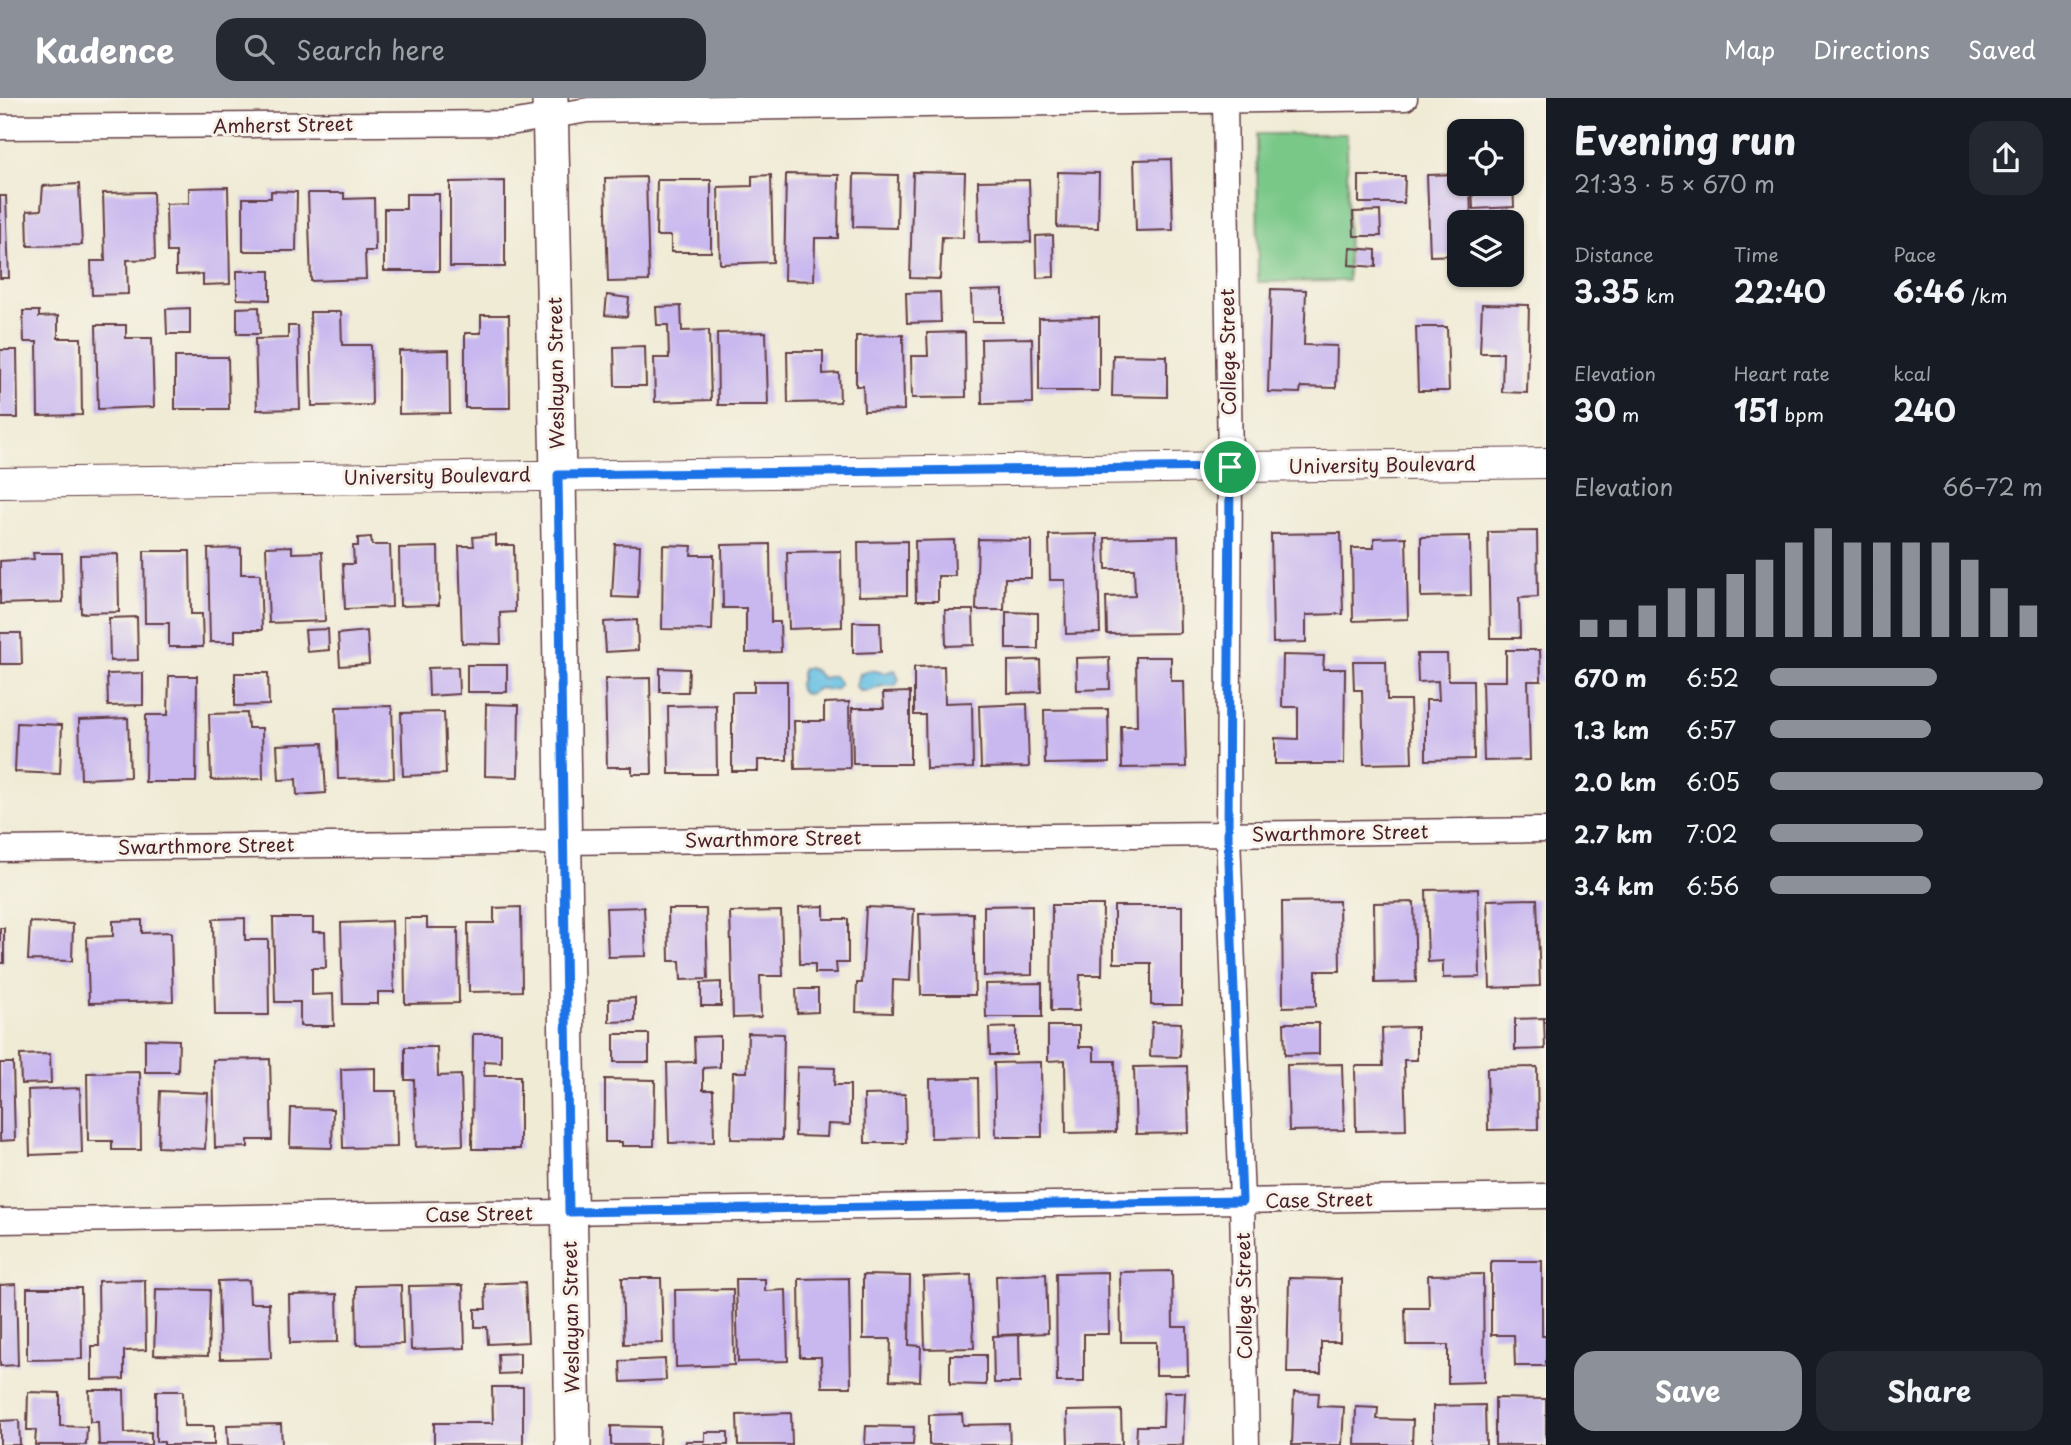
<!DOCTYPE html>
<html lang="en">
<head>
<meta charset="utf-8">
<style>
	:root { --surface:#171b24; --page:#242831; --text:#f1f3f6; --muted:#9ea1a6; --accent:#8c9099 }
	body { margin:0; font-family:"Playpen Sans",sans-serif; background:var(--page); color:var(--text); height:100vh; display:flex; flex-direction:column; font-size:26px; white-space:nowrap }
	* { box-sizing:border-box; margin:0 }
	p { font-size:23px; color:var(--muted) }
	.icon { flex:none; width:38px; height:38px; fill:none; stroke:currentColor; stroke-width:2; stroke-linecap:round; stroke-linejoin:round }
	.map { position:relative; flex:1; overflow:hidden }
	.drawer { display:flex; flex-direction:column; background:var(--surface); width:525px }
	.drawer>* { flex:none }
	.fabs { position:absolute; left:1447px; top:21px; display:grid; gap:14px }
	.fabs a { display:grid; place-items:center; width:77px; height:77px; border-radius:14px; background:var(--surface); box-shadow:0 2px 5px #0004; font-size:35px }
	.pin { position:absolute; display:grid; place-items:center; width:60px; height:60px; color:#fff; margin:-30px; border:4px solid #fff; border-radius:50%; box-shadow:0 2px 7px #0007 }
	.round { display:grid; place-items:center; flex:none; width:74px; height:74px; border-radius:21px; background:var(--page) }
	.head { display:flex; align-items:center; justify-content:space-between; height:119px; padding:0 28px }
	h1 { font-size:38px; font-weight:700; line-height:52px }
	.stats { display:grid; grid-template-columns:repeat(3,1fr); gap:10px; height:119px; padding:7px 28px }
	.stats div { display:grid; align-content:center }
	.stats b { font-size:30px; font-weight:700 }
	.stats small { font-size:19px; font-weight:400 }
	.stats p { font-size:19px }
	.chart { height:196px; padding:14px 28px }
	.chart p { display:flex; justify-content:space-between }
	.chart svg { width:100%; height:126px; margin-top:7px; stroke:var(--accent); stroke-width:6 }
	.primary-button { display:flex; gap:14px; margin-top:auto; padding:14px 28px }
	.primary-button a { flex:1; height:80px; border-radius:21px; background:var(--accent); color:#fff; font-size:28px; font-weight:700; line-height:80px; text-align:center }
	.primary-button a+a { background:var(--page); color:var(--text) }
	ul { padding:0 28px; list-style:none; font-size:23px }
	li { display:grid; grid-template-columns:112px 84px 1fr; align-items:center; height:52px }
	li i { height:18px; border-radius:9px; background:var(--accent) }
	header { display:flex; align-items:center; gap:42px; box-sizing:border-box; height:98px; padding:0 35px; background:var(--accent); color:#fff }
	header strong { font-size:33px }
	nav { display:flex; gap:38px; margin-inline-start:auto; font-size:24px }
	.search { width:490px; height:63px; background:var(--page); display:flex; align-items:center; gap:18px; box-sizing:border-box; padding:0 24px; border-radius:21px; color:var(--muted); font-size:26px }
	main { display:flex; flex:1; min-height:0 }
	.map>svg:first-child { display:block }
</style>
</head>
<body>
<header>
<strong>Kadence</strong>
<div class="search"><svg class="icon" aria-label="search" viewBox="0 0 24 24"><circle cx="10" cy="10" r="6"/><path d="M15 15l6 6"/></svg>Search here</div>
<nav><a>Map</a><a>Directions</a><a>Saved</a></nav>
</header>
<main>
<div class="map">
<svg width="1546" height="1347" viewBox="0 0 1546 1347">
	<rect width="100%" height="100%" fill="#f7f3e8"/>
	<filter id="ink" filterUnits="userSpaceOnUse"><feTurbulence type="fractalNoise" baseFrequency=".0143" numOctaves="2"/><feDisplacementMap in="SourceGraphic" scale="14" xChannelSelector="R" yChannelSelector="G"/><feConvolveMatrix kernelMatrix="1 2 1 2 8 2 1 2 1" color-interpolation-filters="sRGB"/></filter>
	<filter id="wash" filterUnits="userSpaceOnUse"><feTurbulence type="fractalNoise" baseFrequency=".00686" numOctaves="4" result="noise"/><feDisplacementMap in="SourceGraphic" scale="28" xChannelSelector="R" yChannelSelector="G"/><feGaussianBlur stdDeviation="1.57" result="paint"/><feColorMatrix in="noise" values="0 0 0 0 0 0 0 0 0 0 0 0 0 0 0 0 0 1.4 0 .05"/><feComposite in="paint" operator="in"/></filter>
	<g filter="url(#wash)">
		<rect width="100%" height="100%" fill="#f0ebd5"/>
		<path fill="#79c888" stroke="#62745a" stroke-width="2" d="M1257,36H1347L1348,183L1258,184Z"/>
		<path fill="#65c0e3" stroke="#587087" stroke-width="2" d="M808,570L814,572L822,580L834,578L840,586L837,591L831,592L818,590C810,597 799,600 799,585L801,582V575L803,571Z
			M871,572L884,575L895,572L899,582L895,588H882L869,593H860L856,588L860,576Z"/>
		<g id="blocks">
			<path fill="#c9b8ef" d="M1171,61L1173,132L1136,133L1134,62Z
				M913,74L965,75L963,140L942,139L940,181L910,180Z
				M1058,74L1099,75L1098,130L1057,129Z
				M786,76L839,77L838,140H815L814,183L784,182Z
				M854,76L898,77L897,130L853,129Z
				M1460,76V86H1470L1471,124H1460V157L1430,158L1427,77Z
				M771,77L773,164L720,166L718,89L752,88V78Z
				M1359,78H1405L1404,105H1359Z
				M646,79L649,183L608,184L605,80Z
				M657,82H711V154H671V138H656Z
				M1029,82L1031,144L979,145L978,83Z
				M505,83V169H450V84Z
				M79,86L82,147L28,148L27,113L41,112L43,88Z
				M1472,86H1513L1514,109L1473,111Z
				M228,89L230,186L203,187V176L176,177V154H167L166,106L189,105V90Z
				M271,93L297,94L296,153H243V100H271Z
				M153,94L155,161L127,162L128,196L92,197L91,163H105L103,95Z
				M308,95H344V101L374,100L375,153H365L366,181L311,183Z
				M406,96H439V173H384V111H406Z
				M0,98H6L9,180H0Z
				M1380,113L1381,138H1354L1353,114Z
				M1053,137L1054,179L1037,180L1036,138Z
				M1350,150L1376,152V169L1349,167Z
				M237,173H270V202L237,201Z
				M1271,191L1306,192L1304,247L1337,248L1336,290L1301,289L1300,295L1268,294Z
				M1003,192V224H972L971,193Z
				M940,194L941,224L907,225L906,195Z
				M607,197L629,200L627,219L605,217Z
				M1482,206L1529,207L1527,295L1502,294L1503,255H1480Z
				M681,208L682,233L709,232L711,302L655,304L654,260H669L668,227H657L656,209Z
				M259,209L260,236H237V210Z
				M190,210V236H167L166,211Z
				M23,213H39V219L58,218V240H81L82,317L38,318L37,244H24Z
				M310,214H341L342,247H371L372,307L312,308Z
				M481,217H509L510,310H465V235H481Z
				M1099,219V293H1039V220Z
				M96,227H126V240H152L154,309L98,311Z
				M288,228H298L300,311L257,312L255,241L288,240Z
				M1416,229H1447L1449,293H1418Z
				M766,234L768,307H718L717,235Z
				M965,234L966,299L912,300L911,258H928L927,235Z
				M903,237L904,312L864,313L863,288H856V238Z
				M1032,240L1033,305L982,306L981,241Z
				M645,248L646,288H615L614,249Z
				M0,252H17L18,320H0Z
				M449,252L450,315L399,316V253Z
				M787,253H823V276L839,275L840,304L788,305Z
				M1113,257L1167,258V299L1112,298Z
				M175,259H228L229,311H175Z
				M1537,433L1538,499L1519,500L1520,540H1490L1488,434Z
				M1341,435L1343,516L1306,517V544L1273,545L1271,436Z
				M1097,436L1100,535L1066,536L1065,482H1050L1049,437Z
				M496,437V447H514L515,514L500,515L501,546L462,545L459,448H474L473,439Z
				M1178,438L1180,535L1107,536L1106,499L1135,498L1134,471H1106L1105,440Z
				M1470,438L1471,498L1421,499V439Z
				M371,439L372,447H390L392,509L345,511L343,466H354L353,448H358V440Z
				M1406,439L1408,521L1353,523L1352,450H1374V440Z
				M978,441L1031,442V480H1005L1004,512H976Z
				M954,442L955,478H938V503H916L915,443Z
				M907,443V497L859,498L858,444Z
				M615,446L640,447L638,500L612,499Z
				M770,446L771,524H780L781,554L746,555V510H723L722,447Z
				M663,447L692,448L691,457H714L712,532L662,531Z
				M292,448V455L322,454L325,523L269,525L266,449Z
				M438,449L439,507L400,508L399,450Z
				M241,450V476H260L262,532H235V544H210L208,451Z
				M144,453H190L191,516H202L203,549H169V525H145Z
				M841,453L842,529L789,531L787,454Z
				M33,455H62L63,504L0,506V463L34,461Z
				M118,456L119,514L81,515L80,457Z
				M945,512H973L974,547L946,548Z
				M1006,514L1038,515V551H1006Z
				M137,519L138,562L110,563L109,520Z
				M637,522L638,552L606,554L604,524Z
				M853,524H880L881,554L853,555Z
				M328,531L329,552L307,554L305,532Z
				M367,533L369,566L340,568L338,536Z
				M0,535H21L22,566H0Z
				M1506,552H1540L1541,583H1528L1530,662L1484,663L1482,583H1506Z
				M1417,556H1447L1448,582H1473L1474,661L1426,662V602H1439L1438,583L1418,584Z
				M1283,557L1324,558L1323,571H1345L1344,666H1275V640L1298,641V609H1282Z
				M1109,559L1110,591L1077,592L1076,560Z
				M1136,559H1171V583H1184L1186,669L1122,670L1121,628H1137Z
				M1040,562L1041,594L1008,595V563Z
				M1353,563H1386L1387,602H1410L1412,665L1364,666L1362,592H1354Z
				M467,567H507V594H467Z
				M944,568L945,605L972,604L973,670L926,671L925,617H914V569Z
				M458,569L459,596L429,598L428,570Z
				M660,570L689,571L688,594H660Z
				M143,575V607L108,608L107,576Z
				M235,575H268L269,607L235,608Z
				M169,578H197L196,684H145L146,617H168Z
				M650,580L652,676H632V669H607L605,581Z
				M754,583H787V662H758V673H732V594H754Z
				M910,594V666H853L852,610H884L883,595Z
				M849,604L850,670L795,671L794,623H824V605Z
				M486,606L519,607L518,679L485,678Z
				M1027,606L1029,669L981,670L979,608Z
				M716,607L717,676H669L668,608Z
				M392,608L394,680L338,681L336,609Z
				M1108,611L1109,665L1045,666L1044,612Z
				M444,614L446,676L403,678L401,615Z
				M247,615L248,630H262L263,681L211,682L209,616Z
				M128,620L130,679L81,681L79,622Z
				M17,625L62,627L60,676L15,674Z
				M323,645L326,695L297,697L296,681L279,682L277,647Z
				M1478,791L1480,879L1443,880V863L1428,864L1426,792Z
				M1537,801L1540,888L1490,890L1487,802Z
				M1339,803L1340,873H1316V908L1283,909L1282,804Z
				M1414,804L1416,884L1375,885L1374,805Z
				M1032,807V877L984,878V808Z
				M1052,807H1103L1102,877H1080L1079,913H1051Z
				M824,808V821H848V865H836L837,875H815V866H800L799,809Z
				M1114,808H1182V907H1151V865H1114Z
				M521,809L522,893L469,894L468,825H494V810Z
				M644,809L646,858L608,859L606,810Z
				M866,809L914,811L910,883L893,882L892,915L856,914L857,885H862Z
				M668,811H706L708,881L681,882L680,863H669Z
				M781,813L783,878H760L761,919L733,920L730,814Z
				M973,815L975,897H921L919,816Z
				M245,820V842H268L269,917H215L213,821Z
				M273,820H313V834H325L326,870H312V897L333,896L334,928H300V904H275Z
				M404,820H427V830H458L459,905L405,906Z
				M142,822V835L171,834L173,903L89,905L87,839L113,838V823Z
				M392,823L394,894H378V906H343L341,825Z
				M30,824L73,826L72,863L28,862Z
				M0,830H4V865H0Z
				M721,884V908H701V885Z
				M1042,885V919H986L985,886Z
				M796,891H818V914L797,915Z
				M635,900V923L609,924V901Z
				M1544,920L1545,951L1515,952V921Z
				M1152,924L1181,925L1180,959L1150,958Z
				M1284,925H1319V956L1285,957Z
				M1048,928H1079V949H1094V963H1115L1116,1034L1066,1035L1065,962L1048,963Z
				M1016,929V957H990L989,930Z
				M1417,929V962H1404L1406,1032L1356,1033L1355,968H1383L1382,930Z
				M748,935L784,936L782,1042L731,1041L733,974H747Z
				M473,936H501V964L484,963V978H520V1051H472Z
				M614,936H649V964H614Z
				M720,938V969L703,970V992H713L714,1044L669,1045L667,965L695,964L694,939Z
				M145,941L179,942L178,974H145Z
				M405,949H437L438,978L461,977L463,1047L416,1049L414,982H405Z
				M50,956L51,985L21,986L20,957Z
				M270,961L272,1042H248V1049L215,1050L213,962Z
				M1041,964L1042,1039H996L994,965Z
				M0,965H13L15,1042L0,1043Z
				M1342,966L1344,1032L1289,1033L1287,967Z
				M1187,968L1189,1035L1136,1036L1134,969Z
				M797,969L835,970L834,987H850V1027L828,1026L827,1039L795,1038Z
				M1537,969L1538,1031L1488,1032L1487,970Z
				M375,970V993H396L397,1049L343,1050L341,971Z
				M140,974L141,1052H112V1043H88L87,975Z
				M978,980L979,1039L931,1040L930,981Z
				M605,981L655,982L654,1048H622V1044H605Z
				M80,990L82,1055L30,1057L28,992Z
				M160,993L208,995L205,1051L158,1049Z
				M905,996L906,1045H865L864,997Z
				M291,1010L333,1011L332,1050L290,1049Z
				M1491,1163H1542V1238H1546V1268H1515L1514,1237H1491Z
				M1172,1173L1173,1229H1187L1188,1277H1156V1244H1121L1120,1174Z
				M1108,1174L1109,1236H1084V1284H1057L1056,1175Z
				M1046,1176L1048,1235L998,1237L996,1178Z
				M1483,1176L1484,1284L1448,1285V1247H1406L1405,1210H1429L1428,1177Z
				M863,1177L910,1178L909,1247L921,1248L920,1283L890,1282L891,1241H863Z
				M971,1177L974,1250L925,1251L923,1179Z
				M622,1180H661L663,1245L624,1246Z
				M849,1180L851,1289H822L821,1259H800L799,1181Z
				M1289,1180L1341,1181L1340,1244H1321V1275H1287Z
				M736,1181H765V1193L786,1192L788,1263L738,1264Z
				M145,1182L146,1252L124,1253V1281L92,1282V1248H99L98,1183Z
				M249,1182L250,1205H269L271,1260L220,1261L218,1183Z
				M525,1184L528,1244L488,1246L487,1229H475V1211H486L485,1186Z
				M16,1186L18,1267L0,1268V1187Z
				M401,1187L403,1246L357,1247L356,1188Z
				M463,1187L465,1250L411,1252L409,1188Z
				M27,1190H81L82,1261L27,1262Z
				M156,1191L210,1192L208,1258L154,1257Z
				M733,1191L734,1267L676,1269L675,1192Z
				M337,1196L338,1244L290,1245L289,1197Z
				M1019,1237L1020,1285H994L993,1238Z
				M520,1255V1275L499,1276L498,1256Z
				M950,1257H986V1287L950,1286Z
				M665,1261L666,1282L621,1284L620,1263Z
				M492,1289H523V1347H434V1325H493Z
				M89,1292H124L125,1335L151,1334V1347H99L98,1324H90Z
				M156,1293H183L184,1328H214V1347H164V1344H156Z
				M28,1294L60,1295V1328L87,1329L86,1347H35L36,1332H27Z
				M1164,1294H1185L1183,1347H1136L1137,1328H1163Z
				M1294,1294L1319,1295L1318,1308L1344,1309L1342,1347H1292Z
				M1495,1300L1546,1301V1347H1495Z
				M1485,1307L1486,1347H1433V1308Z
				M1356,1309L1378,1310L1377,1321L1413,1322L1412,1347H1355Z
				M1121,1312L1122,1347H1068L1067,1313Z
				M791,1315L792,1347H738L737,1317Z
				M962,1316L963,1327L1009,1326L1010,1347H929V1317Z
				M19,1322L20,1347H0V1323Z
				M281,1326L282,1347H228L227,1327Z
				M611,1328L660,1329L659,1347H611Z
				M866,1328L914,1329L913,1347H865Z
				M705,1334H728V1347H685L686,1343H705Z"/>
		</g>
	</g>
	<g filter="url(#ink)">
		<use href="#blocks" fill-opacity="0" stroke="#633e44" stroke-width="2"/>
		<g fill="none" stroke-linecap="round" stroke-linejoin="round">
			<defs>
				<path id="minor" d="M1225,0L1230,369L1228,737L1242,1103L1247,1347
					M0,29L510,25L588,12L1405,0
					M0,751L1546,732
					M0,1123L1546,1098"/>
				<path id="tertiary" d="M0,385L1546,365"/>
				<path id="secondary" d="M550,0L558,377L573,1347"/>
			</defs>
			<use href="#minor" stroke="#633e44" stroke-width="27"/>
			<use href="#tertiary" stroke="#633e44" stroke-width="32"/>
			<use href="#secondary" stroke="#633e44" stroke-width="38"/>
			<use href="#minor" stroke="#fff" stroke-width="24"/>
			<use href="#tertiary" stroke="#fff" stroke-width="30"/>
			<use href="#secondary" stroke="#fff" stroke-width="35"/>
		</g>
	</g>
	<g fill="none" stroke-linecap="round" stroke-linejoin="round" filter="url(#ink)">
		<defs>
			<path id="route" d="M1230,369L1228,737L1242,1103L569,1114L558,377Z"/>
		</defs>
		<use href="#route" stroke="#fff" stroke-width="14"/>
		<use href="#route" stroke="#1a73e8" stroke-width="9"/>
	</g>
	<g text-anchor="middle" stroke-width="6" stroke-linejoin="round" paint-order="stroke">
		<g font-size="19" fill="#4a1f2b" stroke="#f7f3e8">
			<text transform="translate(283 27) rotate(-1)" y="7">Amherst Street</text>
			<text transform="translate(1228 254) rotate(-91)" y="7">College Street</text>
			<text transform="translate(556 275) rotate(-91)" y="7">Weslayan Street</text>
			<text transform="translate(1382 367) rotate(-1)" y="7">University Boulevard</text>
			<text transform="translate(437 378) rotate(-1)" y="7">University Boulevard</text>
			<text transform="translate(1340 735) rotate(-1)" y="7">Swarthmore Street</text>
			<text transform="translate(773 741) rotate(-1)" y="7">Swarthmore Street</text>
			<text transform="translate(206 748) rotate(-1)" y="7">Swarthmore Street</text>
			<text transform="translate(1319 1102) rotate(-1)" y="7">Case Street</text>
			<text transform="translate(479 1116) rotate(-1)" y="7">Case Street</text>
			<text transform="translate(1244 1198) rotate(-91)" y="7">College Street</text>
			<text transform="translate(571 1219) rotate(-91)" y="7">Weslayan Street</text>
		</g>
	</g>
</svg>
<div class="fabs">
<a><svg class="icon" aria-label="locate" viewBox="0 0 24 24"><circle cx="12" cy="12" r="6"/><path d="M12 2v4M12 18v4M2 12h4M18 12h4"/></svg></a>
<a><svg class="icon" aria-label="layers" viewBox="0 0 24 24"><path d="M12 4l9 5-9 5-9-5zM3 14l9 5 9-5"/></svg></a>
</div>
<div class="pin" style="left:1230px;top:369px;background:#1e9e55"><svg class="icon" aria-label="arrive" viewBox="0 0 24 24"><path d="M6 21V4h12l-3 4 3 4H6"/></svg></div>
</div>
<section class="drawer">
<div class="head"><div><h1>Evening run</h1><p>21:33 · 5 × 670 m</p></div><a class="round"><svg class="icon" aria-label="share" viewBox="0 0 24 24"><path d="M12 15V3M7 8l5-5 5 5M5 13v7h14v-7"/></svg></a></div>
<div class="stats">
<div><p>Distance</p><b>3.35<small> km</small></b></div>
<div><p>Time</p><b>22:40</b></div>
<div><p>Pace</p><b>6:46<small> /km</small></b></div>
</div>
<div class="stats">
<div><p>Elevation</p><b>30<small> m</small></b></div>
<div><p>Heart rate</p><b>151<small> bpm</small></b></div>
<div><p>kcal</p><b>240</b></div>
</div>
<div class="chart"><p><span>Elevation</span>66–72 m</p>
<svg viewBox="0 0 160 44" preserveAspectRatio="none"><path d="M5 44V38M15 44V38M25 44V33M35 44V27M45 44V27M55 44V22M65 44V17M75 44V11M85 44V6M95 44V11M105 44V11M115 44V11M125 44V11M135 44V17M145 44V27M155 44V33"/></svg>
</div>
<ul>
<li><b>670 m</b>6:52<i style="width:61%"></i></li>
<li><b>1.3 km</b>6:57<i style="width:59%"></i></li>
<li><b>2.0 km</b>6:05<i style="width:100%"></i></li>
<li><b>2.7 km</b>7:02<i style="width:56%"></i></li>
<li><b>3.4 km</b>6:56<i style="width:59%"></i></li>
</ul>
<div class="primary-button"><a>Save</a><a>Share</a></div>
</section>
</main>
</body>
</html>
